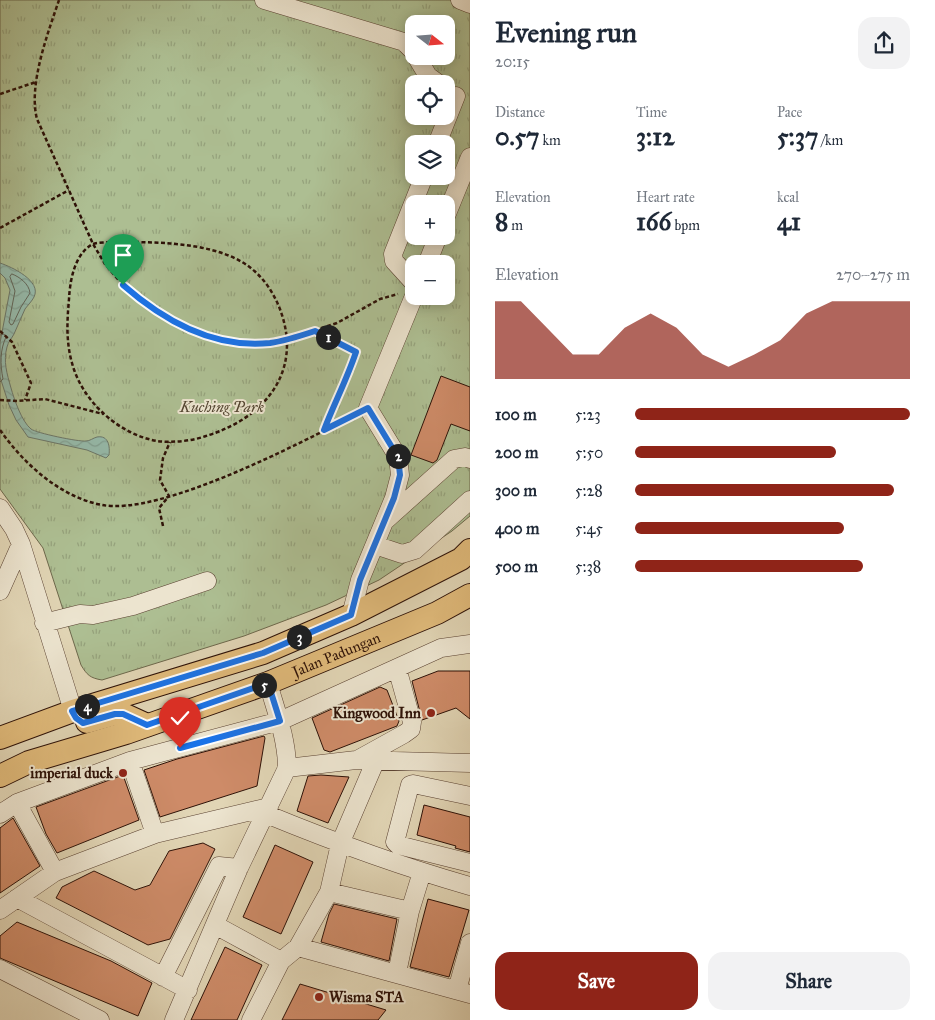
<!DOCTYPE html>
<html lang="en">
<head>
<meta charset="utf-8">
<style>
	:root { --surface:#fff; --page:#f2f2f3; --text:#1f2937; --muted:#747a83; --accent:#8f2418 }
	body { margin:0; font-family:"IM FELL Great Primer",serif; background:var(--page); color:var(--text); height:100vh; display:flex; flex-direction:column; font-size:19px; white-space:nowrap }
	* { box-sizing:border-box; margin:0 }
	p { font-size:16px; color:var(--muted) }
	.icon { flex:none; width:28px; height:28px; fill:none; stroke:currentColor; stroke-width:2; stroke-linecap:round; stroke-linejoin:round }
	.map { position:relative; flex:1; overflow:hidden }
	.side { display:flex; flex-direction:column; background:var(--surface); width:465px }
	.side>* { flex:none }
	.needle { width:32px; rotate:107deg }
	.buttons { position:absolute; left:405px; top:15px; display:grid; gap:10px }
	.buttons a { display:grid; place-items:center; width:50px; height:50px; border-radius:10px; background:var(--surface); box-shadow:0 2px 12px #0003; font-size:25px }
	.pin { position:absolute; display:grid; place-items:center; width:42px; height:42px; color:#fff; margin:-51px -21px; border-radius:50% 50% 50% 0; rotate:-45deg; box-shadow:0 0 5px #0007 }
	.pin .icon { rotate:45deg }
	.km { position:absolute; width:25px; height:25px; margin:-12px; border-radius:50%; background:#222; color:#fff; font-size:14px; line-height:25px; text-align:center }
	.round { display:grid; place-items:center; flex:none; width:52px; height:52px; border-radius:15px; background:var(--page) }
	.head { display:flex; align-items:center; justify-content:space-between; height:85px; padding:0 25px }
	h1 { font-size:28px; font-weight:700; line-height:38px }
	.metrics { display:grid; grid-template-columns:repeat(3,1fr); gap:8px; height:85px; padding:5px 25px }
	.metrics div { display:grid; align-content:center }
	.metrics b { font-size:25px; font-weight:700 }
	.metrics small { font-size:14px; font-weight:400 }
	.metrics p { font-size:14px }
	.chart { height:140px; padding:10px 25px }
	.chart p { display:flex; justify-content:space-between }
	.chart svg { width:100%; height:90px; margin-top:5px; fill:var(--accent); opacity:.7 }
	.primary-button { display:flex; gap:10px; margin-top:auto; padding:10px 25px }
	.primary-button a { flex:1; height:58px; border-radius:15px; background:var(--accent); color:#fff; font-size:20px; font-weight:700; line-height:58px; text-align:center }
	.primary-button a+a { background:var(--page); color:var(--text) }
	ul { padding:0 25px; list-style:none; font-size:16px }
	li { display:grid; grid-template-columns:80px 60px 1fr; align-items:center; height:38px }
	li i { height:12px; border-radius:6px; background:var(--accent) }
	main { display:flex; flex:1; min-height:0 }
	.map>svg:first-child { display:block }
</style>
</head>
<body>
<main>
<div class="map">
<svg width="470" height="1020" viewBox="0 0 470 1020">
	<defs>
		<pattern id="park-tufts" width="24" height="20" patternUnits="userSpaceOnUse" patternTransform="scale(1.25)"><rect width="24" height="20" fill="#adbe92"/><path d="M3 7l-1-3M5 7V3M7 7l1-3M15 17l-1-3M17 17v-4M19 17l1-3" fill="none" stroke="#95a27c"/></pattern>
		<pattern id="water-waves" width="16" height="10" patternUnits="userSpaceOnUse" patternTransform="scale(1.25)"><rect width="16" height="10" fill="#95b9a9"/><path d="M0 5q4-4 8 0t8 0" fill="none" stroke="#819e90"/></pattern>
	</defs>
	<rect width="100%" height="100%" fill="#e1d5b5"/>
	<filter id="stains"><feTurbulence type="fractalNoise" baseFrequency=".004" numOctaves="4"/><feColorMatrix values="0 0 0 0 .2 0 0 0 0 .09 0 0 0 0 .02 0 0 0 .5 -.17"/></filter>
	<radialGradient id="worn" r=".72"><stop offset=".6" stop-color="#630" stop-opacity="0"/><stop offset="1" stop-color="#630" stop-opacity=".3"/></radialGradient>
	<path fill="url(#park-tufts)" stroke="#6d684c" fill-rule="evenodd" d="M0,0H470V516L452,531L379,580L326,605L244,636L102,680C90,678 87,675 81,665L43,548L0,489ZM414,24H446V56H414ZM414,84H446V116H414ZM414,144H446V176H414ZM414,204H446V236H414ZM414,264H446V296H414Z"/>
	<path fill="url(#water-waves)" stroke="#6b7668" d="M0,263C12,267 42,281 34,297C32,301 28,305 25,309C21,317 18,326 14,334C12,338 8,342 7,347C3,361 7,374 11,388C14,399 22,422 31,429C36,433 79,442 86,441C90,441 93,438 97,437C109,435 110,447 109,455L106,458L87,450L28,437L16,420L9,405L0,377V343L10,290L5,278L0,273Z"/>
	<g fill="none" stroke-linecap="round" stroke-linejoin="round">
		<path stroke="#616558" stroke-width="1" d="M12,274C20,277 29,284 30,293L21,307L13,324L11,325L9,322L15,291L10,277Z
			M0,335L4,334L6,337C0,350 0,364 3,379L0,382"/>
	</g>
	<path fill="#ce8b68" stroke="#2d1107" d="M441,376L470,387V431L451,424L437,460L433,463L411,455Z
		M438,671H470V719L456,708L422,720L412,681Z
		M380,687L387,690L399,721L397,726L330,752L324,750L312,718Z
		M264,736L265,738L257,786L160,817L144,770L177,759Z
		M123,775L139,820L57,853L46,834L36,807Z
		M321,775L349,777L328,823L297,811L308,776Z
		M424,805L470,817V852L455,848L456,846L417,835Z
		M13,818L40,866L0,893V828Z
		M203,843L215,849L170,939L148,945L56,898L62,887L94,871L135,890L150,885L169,851Z
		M275,845L313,862L281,934L243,917Z
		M428,899L469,910L449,977L410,967Z
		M334,904L397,919L389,961L321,942L329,914Z
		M17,922L111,961L152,983L138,1016L0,958V936Z
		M225,947L262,965L237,1020H191Z
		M300,984L386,1010L378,1020H282Z"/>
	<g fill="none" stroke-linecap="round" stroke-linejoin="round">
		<defs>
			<path id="minor" d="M264,0L404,42L414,52
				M460,0L470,4
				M416,56L428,76L439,84
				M437,144L456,96
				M446,216L470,157
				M427,264L438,236
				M414,283L394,261L393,254L424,176
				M0,508L14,529L21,544L73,711
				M386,520L454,459L465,457L470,459
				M375,545L402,554L415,550L470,500
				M0,591L21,544
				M351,615L360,580L394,498L400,475L398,457L368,408L414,296
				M44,623L80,614L93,615L133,606L207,581
				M357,760L404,734L411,729L412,722L397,668
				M130,761L155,834
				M287,768L356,760L470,763
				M470,796L413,784L410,785L395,842L398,845L470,863
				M17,803L55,872
				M0,814L17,803L130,761L280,721L441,648L470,644
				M266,814C334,842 399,866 470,886
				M329,892L410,911
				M17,898L188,990
				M0,910L55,872L155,834L269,807
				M215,925L281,961
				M298,947L470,994
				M0,969L100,1020
				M397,973L410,911L422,872
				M163,977L219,866L239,868
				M457,990L470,943
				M174,1020L239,868L287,768C287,739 276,711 268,683
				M251,1020L281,961L298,947L329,892L340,844L375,762"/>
			<g id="major">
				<path d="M87,722L115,714H123L147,725"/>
				<path d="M0,738L73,711L263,653L351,615L461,559L470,550"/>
				<path id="s1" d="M0,776L29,762L126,733L268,683L437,613L470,595"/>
			</g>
		</defs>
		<use href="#minor" stroke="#5a4232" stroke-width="19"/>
		<use href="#major" stroke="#2d1107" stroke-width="24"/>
		<path stroke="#2d1107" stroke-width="2.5" stroke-dasharray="4 2.5" stroke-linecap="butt" d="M59,0C48,33 28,85 37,119L93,244L105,264L123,285L146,305L192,330L217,340L235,343H271L288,339L337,323L380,299L398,294
			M0,94L36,82
			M0,228L69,190
			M109,242C150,242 206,241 242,262C261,273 274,292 281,312C302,372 265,417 209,435C193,441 173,443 157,441C118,434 82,401 72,363C66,342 67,321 69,299C70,281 74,256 91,245C96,242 104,243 109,242Z
			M0,331L12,342L31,383L25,400
			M315,331L356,352C347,379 334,404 324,430
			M0,400L17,401L45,399L103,414
			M0,430C24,464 60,497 102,505C161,516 300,443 355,415
			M163,526L159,508L169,496L160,480L163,458L170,442"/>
		<use href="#minor" stroke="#ece4cf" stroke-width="18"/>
		<use href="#major" stroke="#e0ba7a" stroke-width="22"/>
	</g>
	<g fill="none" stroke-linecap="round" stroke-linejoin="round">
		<defs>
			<path id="route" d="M123,285C164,321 213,349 270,343C285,341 300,336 315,331L356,352C347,379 334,404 324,430L368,408L398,457L400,475L394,498L360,580L351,615L263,653L72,711L76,718L83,723L115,714H123L147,725L268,683L280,721L180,748"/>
		</defs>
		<use href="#route" stroke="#fff" stroke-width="10"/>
		<use href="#route" stroke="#1a73e8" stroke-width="6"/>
	</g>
	<g fill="#8f2418" stroke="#ece4cf" stroke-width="2">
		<circle cx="431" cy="713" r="5"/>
		<circle cx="123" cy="773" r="5"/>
		<circle cx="319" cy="997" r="5"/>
	</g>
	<g text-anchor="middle" stroke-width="4" stroke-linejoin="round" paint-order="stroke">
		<g font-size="15" font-style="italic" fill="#534531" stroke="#ece4cf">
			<text x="222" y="412">Kuching Park</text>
		</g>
		<g font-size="15" fill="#2d1107" stroke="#ece4cf">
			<text dy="5" stroke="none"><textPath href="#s1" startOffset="358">Jalan Padungan</textPath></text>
		</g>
		<g font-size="15" font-weight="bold" fill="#2d1107" stroke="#ece4cf" text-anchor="end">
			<text x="421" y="718">Kingwood Inn</text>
			<text x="113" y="778">imperial duck</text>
			<text x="329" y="1002" text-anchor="start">Wisma STA</text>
		</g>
	</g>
	<rect width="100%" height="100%" filter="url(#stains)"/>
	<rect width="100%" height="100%" fill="url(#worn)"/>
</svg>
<div class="buttons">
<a><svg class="needle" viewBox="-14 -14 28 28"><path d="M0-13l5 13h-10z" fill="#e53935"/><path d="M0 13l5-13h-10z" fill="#747a83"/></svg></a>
<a><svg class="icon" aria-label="locate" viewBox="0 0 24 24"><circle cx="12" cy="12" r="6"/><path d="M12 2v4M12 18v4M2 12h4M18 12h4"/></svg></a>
<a><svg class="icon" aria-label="layers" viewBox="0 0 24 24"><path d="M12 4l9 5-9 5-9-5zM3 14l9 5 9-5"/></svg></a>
<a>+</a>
<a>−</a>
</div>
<div class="pin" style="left:123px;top:285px;background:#1e9e55"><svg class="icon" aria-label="arrive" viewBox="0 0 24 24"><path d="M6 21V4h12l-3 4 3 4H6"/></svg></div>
<div class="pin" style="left:180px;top:748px;background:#d93025"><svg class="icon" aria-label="check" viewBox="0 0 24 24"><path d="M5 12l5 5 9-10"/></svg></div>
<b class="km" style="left:328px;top:337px">1</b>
<b class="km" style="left:398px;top:456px">2</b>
<b class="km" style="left:299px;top:637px">3</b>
<b class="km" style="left:87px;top:706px">4</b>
<b class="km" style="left:264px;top:685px">5</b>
</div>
<section class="side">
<div class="head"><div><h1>Evening run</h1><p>20:15</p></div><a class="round"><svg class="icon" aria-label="share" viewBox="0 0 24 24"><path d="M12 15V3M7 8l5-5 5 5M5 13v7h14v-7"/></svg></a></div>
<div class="metrics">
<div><p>Distance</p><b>0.57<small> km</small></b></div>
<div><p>Time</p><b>3:12</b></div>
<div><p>Pace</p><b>5:37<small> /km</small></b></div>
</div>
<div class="metrics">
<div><p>Elevation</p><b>8<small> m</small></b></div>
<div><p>Heart rate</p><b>166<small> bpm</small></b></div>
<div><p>kcal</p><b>41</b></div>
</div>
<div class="chart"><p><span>Elevation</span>270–275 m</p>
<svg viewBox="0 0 160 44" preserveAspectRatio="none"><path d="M0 44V6L10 6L20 19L30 32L40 32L50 19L60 12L70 19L80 32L90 38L100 32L110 25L120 12L130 6L140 6L150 6L160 6V44z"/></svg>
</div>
<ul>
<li><b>100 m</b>5:23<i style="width:100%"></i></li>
<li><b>200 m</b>5:50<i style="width:73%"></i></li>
<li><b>300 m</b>5:28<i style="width:94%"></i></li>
<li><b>400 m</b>5:45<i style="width:76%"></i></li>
<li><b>500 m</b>5:38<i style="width:83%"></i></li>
</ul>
<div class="primary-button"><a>Save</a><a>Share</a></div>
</section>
</main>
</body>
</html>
